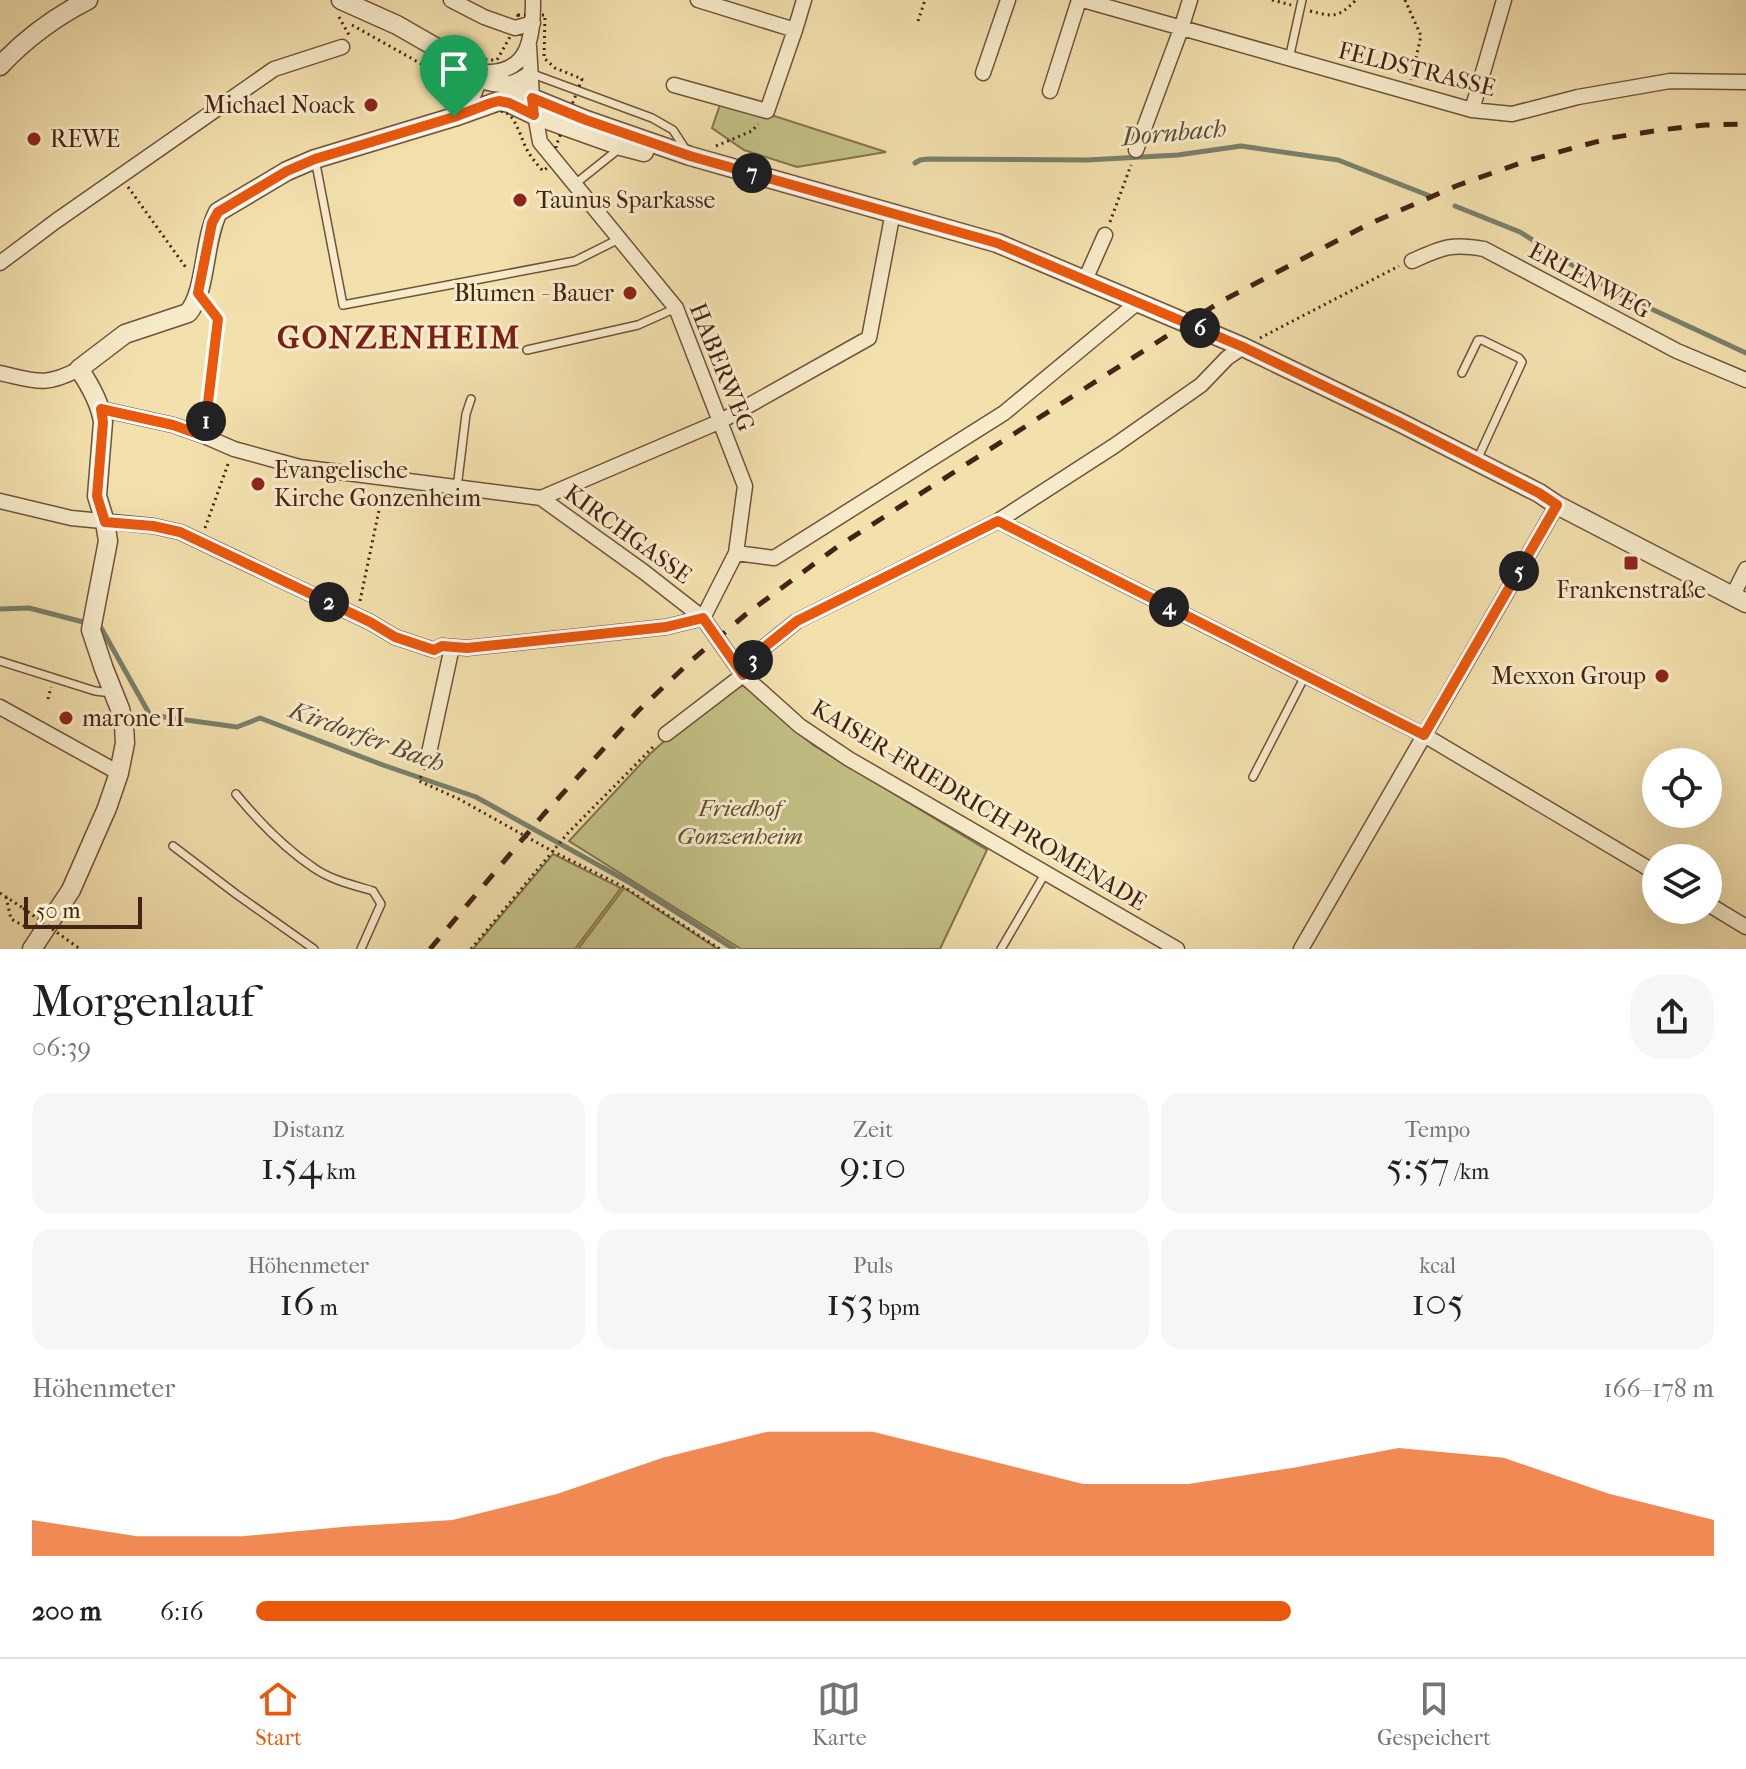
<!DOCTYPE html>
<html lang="de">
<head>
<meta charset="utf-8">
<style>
	:root { --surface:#fff; --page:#f6f6f6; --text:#202124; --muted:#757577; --line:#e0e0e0; --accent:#ea580c }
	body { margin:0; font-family:"IM FELL French Canon",serif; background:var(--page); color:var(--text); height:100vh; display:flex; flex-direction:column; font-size:30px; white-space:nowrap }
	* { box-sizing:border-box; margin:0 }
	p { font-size:26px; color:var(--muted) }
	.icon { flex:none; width:44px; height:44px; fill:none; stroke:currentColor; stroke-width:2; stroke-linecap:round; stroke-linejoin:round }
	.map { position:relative; height:949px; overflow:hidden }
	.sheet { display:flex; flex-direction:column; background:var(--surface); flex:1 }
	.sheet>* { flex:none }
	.controls { position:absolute; left:1642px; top:748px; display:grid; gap:16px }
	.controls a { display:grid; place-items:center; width:80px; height:80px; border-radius:50%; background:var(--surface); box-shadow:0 8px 32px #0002; font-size:40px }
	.scale { position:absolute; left:24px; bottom:20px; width:118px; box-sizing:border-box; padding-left:8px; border:4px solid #452314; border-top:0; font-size:22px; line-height:28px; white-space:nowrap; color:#452314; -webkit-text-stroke:6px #f7ebca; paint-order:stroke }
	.pin { position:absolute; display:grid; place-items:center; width:68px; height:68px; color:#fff; margin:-82px -34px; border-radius:50% 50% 50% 0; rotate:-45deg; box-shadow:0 0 8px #0007 }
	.pin .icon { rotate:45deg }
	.km { position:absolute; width:40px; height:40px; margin:-20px; border-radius:50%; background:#222; color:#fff; font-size:22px; line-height:40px; text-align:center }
	.round { display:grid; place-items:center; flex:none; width:84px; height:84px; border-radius:32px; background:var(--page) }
	.summary { display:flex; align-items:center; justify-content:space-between; height:136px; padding:0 32px }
	h1 { font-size:44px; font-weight:600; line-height:60px }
	.stats { display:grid; grid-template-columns:repeat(3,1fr); gap:12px; height:136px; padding:8px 32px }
	.stats div { display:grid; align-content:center; border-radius:20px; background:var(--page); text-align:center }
	.stats b { font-size:40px; font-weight:600 }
	.stats small { font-size:22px; font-weight:400 }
	.stats p { font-size:22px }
	.chart { height:224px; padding:16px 32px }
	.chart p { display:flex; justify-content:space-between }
	.chart svg { width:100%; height:144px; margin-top:8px; fill:var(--accent); opacity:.7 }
	ul { padding:0 32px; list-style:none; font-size:26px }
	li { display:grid; grid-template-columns:128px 96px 1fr; align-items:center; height:60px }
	li i { height:20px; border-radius:10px; background:var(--accent) }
	.tab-bar { display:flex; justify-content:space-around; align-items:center; height:112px; border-top:2px solid var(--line); background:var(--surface); font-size:22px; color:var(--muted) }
	.tab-bar a { display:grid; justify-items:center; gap:4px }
	.tab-bar .on { color:var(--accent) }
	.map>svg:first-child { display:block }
</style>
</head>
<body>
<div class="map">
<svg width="1746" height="949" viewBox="0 0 1746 949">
	<rect width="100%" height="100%" fill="#f2e0ad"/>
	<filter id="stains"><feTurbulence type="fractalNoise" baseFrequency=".0025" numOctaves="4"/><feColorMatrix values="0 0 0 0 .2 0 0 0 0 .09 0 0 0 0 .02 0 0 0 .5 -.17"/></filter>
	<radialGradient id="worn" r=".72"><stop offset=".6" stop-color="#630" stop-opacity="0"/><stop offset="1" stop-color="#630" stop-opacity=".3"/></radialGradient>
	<path fill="#c2c085" stroke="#84724c" stroke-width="2" d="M722,99L886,152L797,167L744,150L712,128Z
		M738,681L813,745L987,850L940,949H741L569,841L650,754L694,714Z
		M553,854L621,888L575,949H473Z
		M624,888L718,949H578Z"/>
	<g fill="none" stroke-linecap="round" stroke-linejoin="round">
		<path stroke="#79806b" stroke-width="5" d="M915,163L920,160L928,159L1087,160L1178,155L1241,146L1338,160L1430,196
			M1455,206L1520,232L1615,292L1746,353
			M0,609L29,608L87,623
			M97,626H100L150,715L237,727L260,718L383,765L476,797L627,881L734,949"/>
		<defs>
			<path id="service" d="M1289,59L1302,0
				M530,73L652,118L673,130L686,150
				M315,159L343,305L575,261L619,239
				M575,184L620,148
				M200,295L218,319L204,435
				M527,350L638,325L676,308
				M1462,373L1478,340H1482L1519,358L1522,362L1477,460
				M457,488L466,414L471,399
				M0,661L95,691L112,693
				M1253,777L1305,676
				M236,794C259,822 284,848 314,868C331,880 353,885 373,891L381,904L361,949
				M173,846L236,894L314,949
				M1001,949L1046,872"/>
			<path id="minor" d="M451,0L484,17L515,28L533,23
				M698,0L795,30
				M1083,0L1472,110L1512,114L1578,97L1670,81L1746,82
				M529,46L532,98L540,142L676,308L745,486L736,553L703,618
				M482,72C530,75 533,37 533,0
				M983,73L1008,0
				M465,77C494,84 504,92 530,73
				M674,85L767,111L795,30L804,0
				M1050,91L1079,0
				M1472,110L1504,0
				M1136,150L1181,29L1190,0
				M1412,261C1442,248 1450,243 1484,249L1677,351L1746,380
				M0,263L56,221L274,69L342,47
				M1085,280L1105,235
				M0,373C36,381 45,387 79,369
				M101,409L173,425L204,436L234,449L300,467L541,498L644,572L703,618L743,675L800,726L849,759L1177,949
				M541,498L721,421L869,338L893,212
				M0,501L71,518L153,526L180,532L370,622L395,637L434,650L442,646L467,648L666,627L703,618
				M998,521L1424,735L1656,873
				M736,553L774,558L1004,413L1138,302
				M1733,595L1746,569
				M0,707L119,773
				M666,734L743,675L757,653L797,621L998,521L1114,446L1201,385L1227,358L1243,347
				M427,762L452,647
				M1708,904L1746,927
				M1301,949L1557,505"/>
			<path id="tertiary" d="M341,0L397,25L470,67L532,98L586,120L690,156L997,243L1243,347L1399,422L1539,493L1557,505L1746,603
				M0,66C25,39 55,17 88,0
				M456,115C469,103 475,90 479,72
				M32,949L71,890L107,808L119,773L125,743L124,725L120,709L104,669L91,630L108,541L105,522L97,496L103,422C100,402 90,385 79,369L125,334L188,313C207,291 203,241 218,212L287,171L315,159L454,117L499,101L509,103L534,115L621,146L644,152"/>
		</defs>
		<use href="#service" stroke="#70523a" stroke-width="10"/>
		<use href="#minor" stroke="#70523a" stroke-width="17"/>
		<use href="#tertiary" stroke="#70523a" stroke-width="21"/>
		<path stroke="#452314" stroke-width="3" stroke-dasharray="2 4" stroke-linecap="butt" d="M1272,0L1291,5
			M1405,0L1421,36L1411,80
			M1310,11C1334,17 1338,18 1356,0
			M518,15H545L544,58L555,68L582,79L556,146V153L560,158L543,171C535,162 528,154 524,143C514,120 511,103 482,115L458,101V90L477,56L487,60H497L515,28Z
			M339,17L349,35
			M918,21L925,0
			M352,25L450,80
			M716,146L752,131L758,124
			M128,187L187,269
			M1110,222L1131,165
			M1260,338L1399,266
			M205,528L228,464
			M360,601L383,491
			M48,699L51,687
			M421,776L419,781L459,799L552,851L624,887L720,949
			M0,893L23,908
			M6,897L11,919L26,927
			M471,949L568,833L655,745"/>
		<use href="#service" stroke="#f7ebca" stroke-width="7"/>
		<use href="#minor" stroke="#f7ebca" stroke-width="14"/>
		<use href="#tertiary" stroke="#f7ebca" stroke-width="18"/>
		<path stroke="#452314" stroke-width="5" stroke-dasharray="14 14" stroke-linecap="butt" d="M430,949L543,815L639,710L692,660L745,615L837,547L1220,302L1369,224L1456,186L1526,161L1610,138L1660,130L1705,125L1746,124"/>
		<path stroke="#452314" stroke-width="3" stroke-dasharray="2 4" stroke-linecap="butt" d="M23,908L80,949"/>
	</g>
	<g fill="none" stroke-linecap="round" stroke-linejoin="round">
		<defs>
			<path id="route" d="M532,98L586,120L690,156L997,243L1243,347L1399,422L1539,493L1557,505L1424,735L998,521L797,621L757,653L743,675L703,618L666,627L467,648L442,646L434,650L395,637L370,622L180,532L153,526L105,522L97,496L103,422L101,409L173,425L204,436L218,319L198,293L212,223L218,212L287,171L315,159L454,117L491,103L499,101L509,103L534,115Z"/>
		</defs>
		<use href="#route" stroke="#fff" stroke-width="16"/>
		<use href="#route" stroke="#ea580c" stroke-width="10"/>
	</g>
	<g fill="#8f2418" stroke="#f7ebca" stroke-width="3">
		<circle cx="371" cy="105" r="8"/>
		<circle cx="34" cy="139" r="8"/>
		<circle cx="520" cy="200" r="8"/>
		<circle cx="630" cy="293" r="8"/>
		<circle cx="258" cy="484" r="8"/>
		<rect x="1623" y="555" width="16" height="16" rx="4"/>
		<circle cx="1662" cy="676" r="8"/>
		<circle cx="66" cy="718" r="8"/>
	</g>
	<g text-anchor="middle" stroke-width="6" stroke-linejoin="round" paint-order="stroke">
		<g font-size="24" fill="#452314" stroke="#f7ebca">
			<text transform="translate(1417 69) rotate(14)" y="8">FELDSTRASSE</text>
			<text transform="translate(1590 280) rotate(28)" y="8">ERLENWEG</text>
			<text transform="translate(722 367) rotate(68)" y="8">HABERWEG</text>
			<text transform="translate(628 534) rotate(36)" y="8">KIRCHGASSE</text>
			<text transform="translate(979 805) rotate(31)" y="8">KAISER-FRIEDRICH-PROMENADE</text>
		</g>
		<g font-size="24" fill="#452314" stroke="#f7ebca" text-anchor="start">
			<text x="355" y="113" text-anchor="end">Michael Noack</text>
			<text x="50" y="147">REWE</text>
			<text x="536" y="208">Taunus Sparkasse</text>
			<text x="614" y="301" text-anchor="end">Blumen - Bauer</text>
			<text x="274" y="478">Evangelische<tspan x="274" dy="28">Kirche Gonzenheim</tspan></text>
			<text x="1631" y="598" text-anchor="middle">Frankenstraße</text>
			<text x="1646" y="684" text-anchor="end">Mexxon Group</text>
			<text x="82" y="726">marone II</text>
		</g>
		<g font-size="24" font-style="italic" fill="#644a30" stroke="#f7ebca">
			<text x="740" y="816">Friedhof<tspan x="740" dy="28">Gonzenheim</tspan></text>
		</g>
		<g font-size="26" font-style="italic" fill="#5b4a38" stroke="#f7ebca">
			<text transform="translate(1174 132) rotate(-5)" y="9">Dornbach</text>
			<text transform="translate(367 736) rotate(20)" y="9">Kirdorfer Bach</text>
		</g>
		<g font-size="32" font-weight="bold" letter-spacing="2" fill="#7a1f14" stroke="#f7ebca">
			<text x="399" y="348">GONZENHEIM</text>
		</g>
	</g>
	<rect width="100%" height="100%" filter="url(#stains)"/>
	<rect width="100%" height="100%" fill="url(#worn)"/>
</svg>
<div class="controls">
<a><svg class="icon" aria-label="locate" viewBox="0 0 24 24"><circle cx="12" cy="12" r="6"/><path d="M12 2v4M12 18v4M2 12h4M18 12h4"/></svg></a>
<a><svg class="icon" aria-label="layers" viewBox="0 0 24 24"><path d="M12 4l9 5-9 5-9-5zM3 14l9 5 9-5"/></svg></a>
</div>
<div class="scale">50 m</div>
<div class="pin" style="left:454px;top:117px;background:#1e9e55"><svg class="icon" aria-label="arrive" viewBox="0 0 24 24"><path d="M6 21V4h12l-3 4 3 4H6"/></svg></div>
<b class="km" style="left:206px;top:421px">1</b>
<b class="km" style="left:329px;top:602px">2</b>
<b class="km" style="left:753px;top:660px">3</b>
<b class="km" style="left:1169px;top:607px">4</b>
<b class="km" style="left:1519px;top:571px">5</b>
<b class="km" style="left:1200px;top:328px">6</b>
<b class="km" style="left:752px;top:173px">7</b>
</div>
<section class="sheet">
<div class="summary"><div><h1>Morgenlauf</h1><p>06:39</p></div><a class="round"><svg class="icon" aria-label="share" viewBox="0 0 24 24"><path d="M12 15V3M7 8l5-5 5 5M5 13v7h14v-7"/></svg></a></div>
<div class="stats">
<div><p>Distanz</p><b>1.54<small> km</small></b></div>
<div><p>Zeit</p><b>9:10</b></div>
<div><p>Tempo</p><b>5:57<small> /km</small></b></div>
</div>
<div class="stats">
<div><p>Höhenmeter</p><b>16<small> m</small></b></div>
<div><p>Puls</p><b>153<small> bpm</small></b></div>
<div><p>kcal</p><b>105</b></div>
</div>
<div class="chart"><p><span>Höhenmeter</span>166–178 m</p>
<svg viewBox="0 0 160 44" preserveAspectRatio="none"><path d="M0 44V33L10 38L20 38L30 35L40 33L50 25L60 14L70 6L80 6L90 14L100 22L110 22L120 17L130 11L140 14L150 25L160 33V44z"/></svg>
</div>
<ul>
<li><b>200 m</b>6:16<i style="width:71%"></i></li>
</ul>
</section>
<nav class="tab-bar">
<a class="on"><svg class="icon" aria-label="home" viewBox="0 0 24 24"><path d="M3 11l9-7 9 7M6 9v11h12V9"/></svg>Start</a>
<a><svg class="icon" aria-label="map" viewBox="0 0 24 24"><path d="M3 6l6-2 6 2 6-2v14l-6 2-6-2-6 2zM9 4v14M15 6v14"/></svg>Karte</a>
<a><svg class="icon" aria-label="saved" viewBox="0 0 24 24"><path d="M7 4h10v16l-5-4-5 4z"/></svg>Gespeichert</a>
</nav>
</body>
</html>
